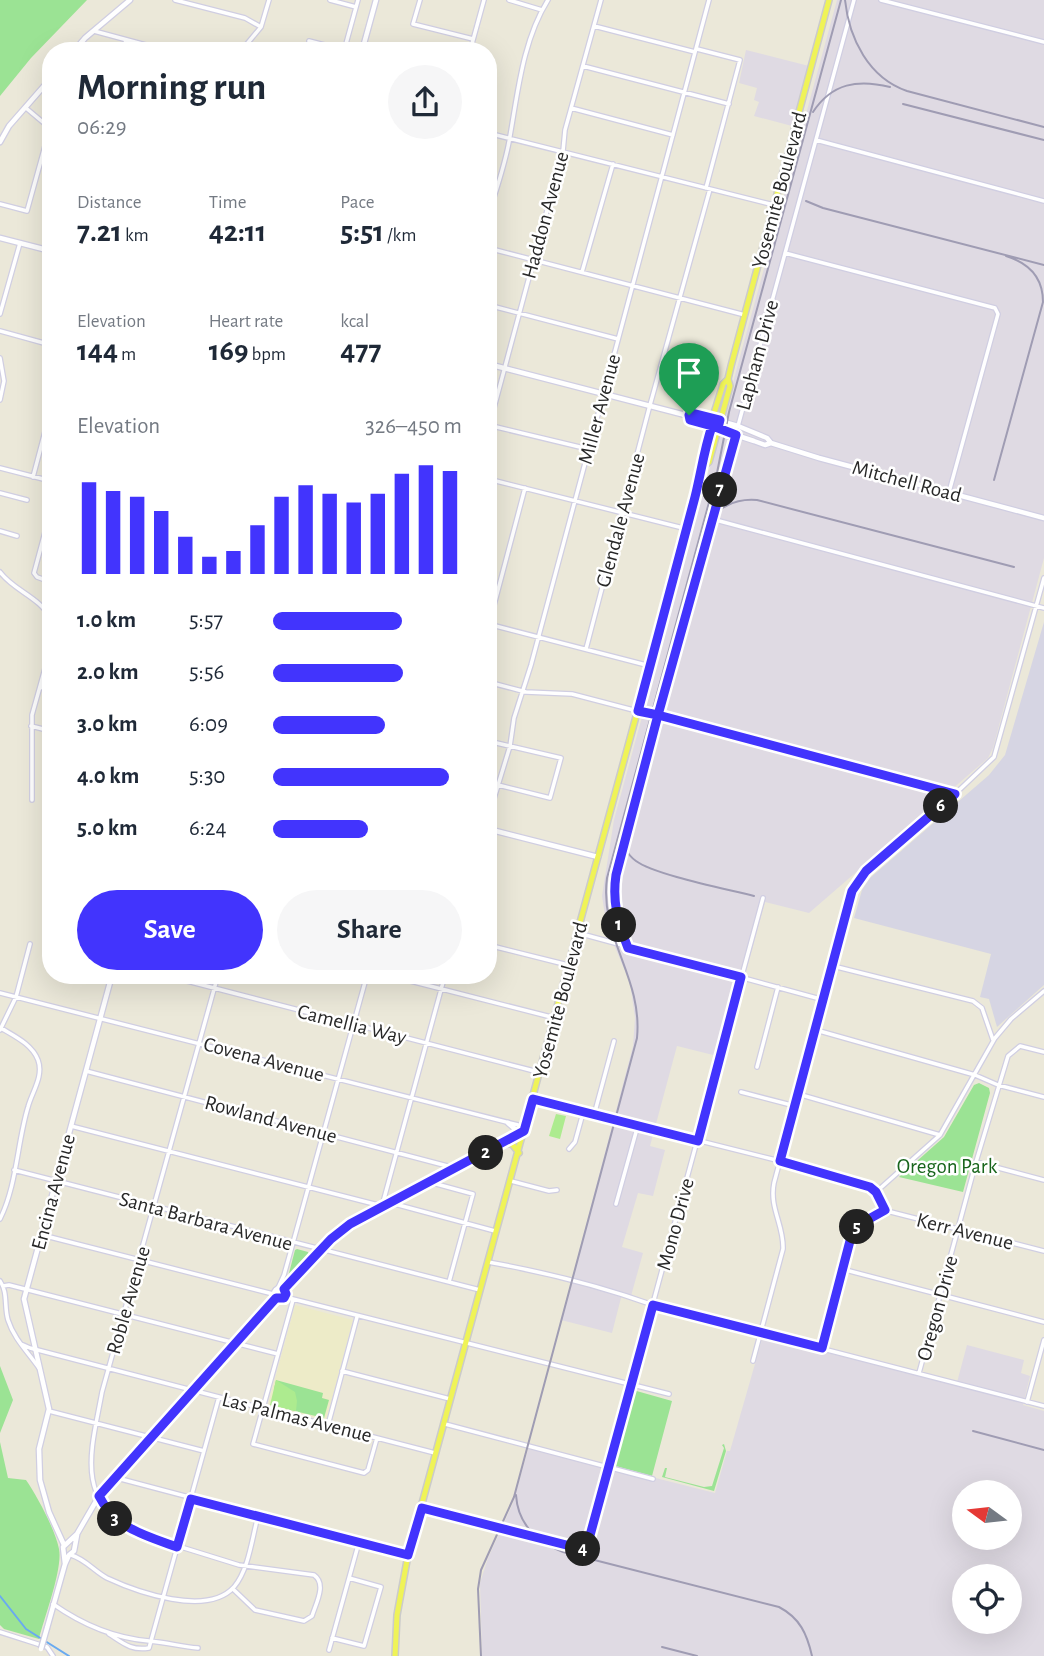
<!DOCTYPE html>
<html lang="en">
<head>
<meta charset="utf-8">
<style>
	:root { --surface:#fff; --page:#f6f6f7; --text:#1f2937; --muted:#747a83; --accent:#4234fd }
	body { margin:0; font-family:"Alegreya Sans",sans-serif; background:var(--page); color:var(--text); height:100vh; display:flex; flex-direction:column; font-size:26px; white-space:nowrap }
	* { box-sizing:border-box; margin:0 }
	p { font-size:23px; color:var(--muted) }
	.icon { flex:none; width:38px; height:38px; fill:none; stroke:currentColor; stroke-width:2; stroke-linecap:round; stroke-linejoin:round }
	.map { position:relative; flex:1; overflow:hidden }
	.details { position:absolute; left:42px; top:42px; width:455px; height:942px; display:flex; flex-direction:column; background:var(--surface); border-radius:28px; box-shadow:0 7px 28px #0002 }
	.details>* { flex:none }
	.needle { width:46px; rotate:285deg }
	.buttons { position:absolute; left:952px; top:1480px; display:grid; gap:14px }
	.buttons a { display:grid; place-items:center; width:70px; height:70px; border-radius:50%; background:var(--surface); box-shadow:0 7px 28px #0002; font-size:35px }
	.pin { position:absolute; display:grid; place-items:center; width:60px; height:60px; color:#fff; margin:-72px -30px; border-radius:50% 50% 50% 0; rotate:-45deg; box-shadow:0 0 7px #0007 }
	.pin .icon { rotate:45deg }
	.km { position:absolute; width:35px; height:35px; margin:-18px; border-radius:50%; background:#222; color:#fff; font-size:19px; line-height:35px; text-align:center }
	.round { display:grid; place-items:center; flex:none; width:74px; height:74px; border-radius:37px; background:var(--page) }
	.headline { display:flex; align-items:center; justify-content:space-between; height:119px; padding:0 35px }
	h1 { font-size:38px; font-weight:700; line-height:52px }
	.figures { display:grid; grid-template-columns:repeat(3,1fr); gap:10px; height:119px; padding:7px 35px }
	.figures div { display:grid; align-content:center }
	.figures b { font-size:30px; font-weight:700 }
	.figures small { font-size:19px; font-weight:400 }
	.figures p { font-size:19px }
	.chart { height:196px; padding:14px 35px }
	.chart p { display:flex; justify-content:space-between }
	.chart svg { width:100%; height:126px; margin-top:7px; stroke:var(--accent); stroke-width:6 }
	.button { display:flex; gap:14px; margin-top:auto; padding:14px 35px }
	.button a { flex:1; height:80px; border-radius:42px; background:var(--accent); color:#fff; font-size:28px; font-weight:700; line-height:80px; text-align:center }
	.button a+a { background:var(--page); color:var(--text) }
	ul { padding:0 35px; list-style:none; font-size:23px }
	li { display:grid; grid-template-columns:112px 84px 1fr; align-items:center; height:52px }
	li i { height:18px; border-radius:9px; background:var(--accent) }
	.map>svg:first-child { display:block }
</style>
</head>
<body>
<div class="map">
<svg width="1044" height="1656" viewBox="0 0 1044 1656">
	<rect width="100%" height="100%" fill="#ebe8d9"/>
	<path fill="#dfdae3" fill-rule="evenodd" d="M837,0H1044V558L993,748L988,758L809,913L765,902L744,978L738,977L717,1056L677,1046L650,1146L665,1150L653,1196L638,1193L622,1247L643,1253L631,1296L622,1294L612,1333L561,1320L633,1046L635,1018L630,983L607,928L602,896L614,820Z
		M746,50L809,66L792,126L754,116L759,102L754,100L757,88L739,83Z
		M763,1336L956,1386L967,1345L1024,1360L1021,1373L1030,1376L1023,1405L1044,1411V1656H482L480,1583L488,1558L513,1503L529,1446L715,1493L727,1451H730ZM964,1493H1010V1538H964ZM964,1577H1010V1622H964Z"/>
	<path fill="#edebc8" d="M295,1305L353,1320L327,1418L324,1420L268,1405Z"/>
	<path fill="#d6d5e3" d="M1044,622V985L997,1027L989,999L980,997L991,954L854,918L862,890L870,878L989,775L1005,755Z"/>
	<path fill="#9be394" d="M0,0H87L31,58L0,96Z
		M979,1083L989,1088L990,1093L963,1192L899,1177L944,1137L974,1085Z
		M297,1249L308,1252L309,1255L287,1281L295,1250Z
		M0,1366L13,1400L0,1433Z
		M276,1380L323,1393L322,1398L329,1400L324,1418L286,1409L274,1389Z
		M633,1390L672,1401L652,1476L612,1465Z
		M0,1442L8,1478L26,1480C37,1496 55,1529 59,1549C63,1569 44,1618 39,1639L4,1629L0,1625Z
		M724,1444L726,1451L714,1491L662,1477L665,1468H667L665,1477L704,1487L712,1486L724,1448L722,1445Z"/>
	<path fill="#adeb8f" d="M556,1114L566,1116L560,1139L549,1136Z
		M276,1380L295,1392L297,1401L296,1411L270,1405Z"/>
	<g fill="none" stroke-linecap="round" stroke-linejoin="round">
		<path stroke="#69aaf0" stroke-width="2" d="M0,1596L26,1629L69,1656"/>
		<defs>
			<path id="street" d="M175,0L245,18L261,27
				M330,0L356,7
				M420,0L413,24L473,39
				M509,0L542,10
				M881,0L1044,42
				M594,26L695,52
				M94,31L168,51
				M309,41L344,50
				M697,49L740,60L706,188
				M123,51L126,40
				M241,51L261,27L269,0
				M344,51L358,0
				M470,51L484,0
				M583,66L729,104
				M26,108L51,129
				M571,108L673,135
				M488,133L774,205
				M816,140L1044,201
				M0,204L27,211L45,146L51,134
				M488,216C496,190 506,163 510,136C518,91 523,40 548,0
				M488,248L745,315
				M785,253L995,308L998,314L949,492
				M582,272L613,164
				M488,305L618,339
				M0,314L20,243
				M0,331L51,345
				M0,358L4,381L0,400
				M488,425L588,449
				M738,426L854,0
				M488,430L563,151L565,130L601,0
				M0,468L51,481
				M33,477L51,409
				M488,479L687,529
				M0,493L27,500
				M51,510L34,573L37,577L51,582
				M712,519L1044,608
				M0,531L17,536
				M0,572C14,591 40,597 51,619
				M488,624L650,666
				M489,624L525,488
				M586,649L650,405L710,189
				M488,682L526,692L572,694L955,794
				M40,687L51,690
				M31,726L51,731
				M488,741L561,758L550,798L498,785
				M32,800V715L51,647
				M488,818L510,746L514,718L531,665L709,0
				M578,933L824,1000
				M488,945L568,965
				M628,948C618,923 612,902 616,875L736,435
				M833,966L973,1001L982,1008L993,1040
				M164,975L538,1072
				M218,975L102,1392C92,1448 73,1500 136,1533L239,1565L314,1575C327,1584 316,1603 312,1616L304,1621L255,1610L233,1589
				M387,975L555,1018
				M0,993L518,1125L523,1130
				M0,1030L16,997L30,944
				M816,1030L975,1075L998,1085L1044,1097
				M757,1067L778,987
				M86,1071L455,1168
				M741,1092L795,1106
				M798,1094L940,1135
				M533,1099L780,1161L867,1186C879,1192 877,1204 887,1211L1044,1251
				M594,1115L614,1041
				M71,1126L382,1206L445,975
				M569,1149L575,1142L583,1113
				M976,1162L1044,1180
				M14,1170L480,1290
				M511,1181L549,1191L557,1190
				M429,1182L473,1194L449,1282
				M876,1192L940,1135L995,1038L1011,1019L1044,991
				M391,1203L495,1231
				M616,1204L638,1125
				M0,1219C17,1185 17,1143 28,1107C32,1092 44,1076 38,1060C32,1044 14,1036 1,1028
				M42,1235L273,1294
				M488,1262C544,1272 600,1286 653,1305L1044,1406
				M842,1269L1044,1322
				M0,1281C8,1292 4,1307 8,1320C14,1339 28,1352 39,1368
				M3,1286L9,1285L278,1354
				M278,1288L284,1275L301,1214L367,975
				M285,1297L669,1394
				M293,1300L253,1444L364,1473L368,1470L377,1438
				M21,1344L30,1348L435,1453
				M822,1348L850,1238L860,1224L885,1210
				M753,1361L783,1249C784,1225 769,1208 774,1183L852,890L863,874L955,794L994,757L1044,578
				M342,1371L450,1399
				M919,1373L976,1162L1008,1056L1020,1046L1044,1052
				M1027,1402L1044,1340
				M49,1411L204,1451
				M445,1424L653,1479
				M328,1425L357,1317
				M117,1478L408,1555
				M422,1508L586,1550L763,898
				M71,1555C85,1559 94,1571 107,1578C137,1592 207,1617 234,1587C249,1569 252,1538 258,1516
				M53,1604C83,1625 113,1638 149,1641C166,1642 182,1647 198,1648
				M0,1632L47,1647L53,1656
				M109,1634C123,1643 131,1651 149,1648L219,1397
				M332,1638L364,1646L381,1587L349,1578
				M329,1650L359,1542"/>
			<path id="secondary" d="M74,51L85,38L130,0
				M362,51L376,0
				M0,142L9,126L51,78
				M0,238L51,251
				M488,364L689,416L692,413L738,426L767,438L771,443L819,458L1044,518
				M689,416L690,420L754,441L765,445L771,443
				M488,829L598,857
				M508,1123L515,1129L514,1136
				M274 1294a6 6 0 1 1 12 0a6 6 0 1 1-12 0Z
				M284,1289L331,1239L350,1224L524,1132
				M64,1545L49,1512L40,1480L39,1449L49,1409L24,1299L112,975
				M65,1564L63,1547L77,1534L99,1496L276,1299
				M47,1628L65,1564L69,1555L74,1551L77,1535"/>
			<path id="primary" d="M703,467L709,462L730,386L728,379L731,366L829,0
				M503,1144H512L519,1153
				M395,1656L397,1615L408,1555L687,529L703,467C700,452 718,402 723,384L728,379"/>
		</defs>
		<use href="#street" stroke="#d0cee2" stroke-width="6"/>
		<use href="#secondary" stroke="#d0cee2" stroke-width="7"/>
		<use href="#primary" stroke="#cbcbcb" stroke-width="8"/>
		<use href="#street" stroke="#fff" stroke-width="3.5"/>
		<use href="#secondary" stroke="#fff" stroke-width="4.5"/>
		<use href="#primary" stroke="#eff357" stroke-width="5"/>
		<path stroke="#9f9cb3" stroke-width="2" d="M845,0C849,39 869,78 907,91L1044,127
			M903,104L1044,140
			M813,112C832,83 858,79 890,87
			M806,201L823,208L1044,265
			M994,480L1043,302C1043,278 1029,263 1006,256
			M704,528C715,508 735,498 757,500L1014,567
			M621,832C622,843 626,854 636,861C655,875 727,889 754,896
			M973,1431L1044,1450
			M516,1495C518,1525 537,1542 563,1552L779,1607C800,1618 807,1634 812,1656
			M662,1647L697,1656
			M481,1656L478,1589L481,1570L514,1497L637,1038C643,977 599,938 607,878L717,473L729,412L841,0"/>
		<defs>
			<path id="secondary-bridge" d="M41,1649L47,1628"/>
		</defs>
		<use href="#secondary-bridge" stroke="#d0cee2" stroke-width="7" stroke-linecap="butt"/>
		<use href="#secondary-bridge" stroke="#fff" stroke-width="4.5"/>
	</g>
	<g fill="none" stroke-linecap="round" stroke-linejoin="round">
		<defs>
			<path id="route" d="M689,415L690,420L712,426C704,450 701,473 695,497L638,711L658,715L616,875C612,902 618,923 628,948L741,977L698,1141L533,1099L524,1131L350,1224L331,1239L284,1289L286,1294L284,1298H276L99,1496C115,1528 146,1536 177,1547L191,1499L408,1555L422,1508L586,1550L653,1305L822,1348L851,1237L860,1224L885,1210L876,1192L870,1187L780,1161L852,891L866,871L955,794L658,715L736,435L718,428L720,420L692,413L689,415"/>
		</defs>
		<use href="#route" stroke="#fff" stroke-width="14"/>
		<use href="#route" stroke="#4234fd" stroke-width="9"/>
	</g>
	<g text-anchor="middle" stroke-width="5" stroke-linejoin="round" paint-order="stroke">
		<g font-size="21" fill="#282828" stroke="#fff">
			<text transform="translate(779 190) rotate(-75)" y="7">Yosemite Boulevard</text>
			<text transform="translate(545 215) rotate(-75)" y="7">Haddon Avenue</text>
			<text transform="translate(757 355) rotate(-75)" y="7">Lapham Drive</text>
			<text transform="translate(599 409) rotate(-75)" y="7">Miller Avenue</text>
			<text transform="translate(907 481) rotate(15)" y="7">Mitchell Road</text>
			<text transform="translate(620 520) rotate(-75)" y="7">Glendale Avenue</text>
			<text transform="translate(560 1000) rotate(-75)" y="7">Yosemite Boulevard</text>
			<text transform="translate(352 1024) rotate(14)" y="7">Camellia Way</text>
			<text transform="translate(264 1059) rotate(15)" y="7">Covena Avenue</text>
			<text transform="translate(271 1119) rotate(15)" y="7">Rowland Avenue</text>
			<text transform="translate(53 1192) rotate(-75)" y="7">Encina Avenue</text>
			<text transform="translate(206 1221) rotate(15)" y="7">Santa Barbara Avenue</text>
			<text transform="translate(675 1224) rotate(-75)" y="7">Mono Drive</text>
			<text transform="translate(965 1231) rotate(14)" y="7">Kerr Avenue</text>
			<text transform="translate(128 1300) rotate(-74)" y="7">Roble Avenue</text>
			<text transform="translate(937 1308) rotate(-75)" y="7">Oregon Drive</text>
			<text transform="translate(297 1417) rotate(14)" y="7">Las Palmas Avenue</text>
		</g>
		<g font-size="21" fill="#18651c" stroke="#fff">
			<text x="947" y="1173">Oregon Park</text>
		</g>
	</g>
</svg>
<div class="buttons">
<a><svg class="needle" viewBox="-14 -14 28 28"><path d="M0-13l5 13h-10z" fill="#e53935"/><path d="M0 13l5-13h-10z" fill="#747a83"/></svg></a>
<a><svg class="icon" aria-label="locate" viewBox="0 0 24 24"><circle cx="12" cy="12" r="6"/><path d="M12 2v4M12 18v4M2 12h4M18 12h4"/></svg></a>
</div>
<div class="pin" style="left:689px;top:415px;background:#1e9e55"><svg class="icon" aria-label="arrive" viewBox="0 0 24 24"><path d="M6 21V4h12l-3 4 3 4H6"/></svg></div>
<b class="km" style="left:619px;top:925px">1</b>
<b class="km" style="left:486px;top:1153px">2</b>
<b class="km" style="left:115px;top:1519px">3</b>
<b class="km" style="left:583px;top:1549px">4</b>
<b class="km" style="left:857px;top:1227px">5</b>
<b class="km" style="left:941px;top:806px">6</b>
<b class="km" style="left:720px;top:490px">7</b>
<section class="details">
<div class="headline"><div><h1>Morning run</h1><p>06:29</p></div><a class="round"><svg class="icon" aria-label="share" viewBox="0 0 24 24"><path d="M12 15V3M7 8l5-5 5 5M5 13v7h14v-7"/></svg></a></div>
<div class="figures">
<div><p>Distance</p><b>7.21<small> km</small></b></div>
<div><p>Time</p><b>42:11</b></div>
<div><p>Pace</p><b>5:51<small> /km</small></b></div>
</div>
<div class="figures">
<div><p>Elevation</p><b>144<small> m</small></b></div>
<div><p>Heart rate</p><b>169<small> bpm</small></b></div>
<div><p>kcal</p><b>477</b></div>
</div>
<div class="chart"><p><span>Elevation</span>326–450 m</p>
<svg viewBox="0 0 160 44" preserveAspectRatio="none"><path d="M5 44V12M15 44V15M25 44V17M35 44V22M45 44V31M55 44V38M65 44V36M75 44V27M85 44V17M95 44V13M105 44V16M115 44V19M125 44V16M135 44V9M145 44V6M155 44V8"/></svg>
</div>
<ul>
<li><b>1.0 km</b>5:57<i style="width:68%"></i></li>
<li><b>2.0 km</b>5:56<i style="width:69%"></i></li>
<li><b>3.0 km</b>6:09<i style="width:59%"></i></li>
<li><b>4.0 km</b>5:30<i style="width:93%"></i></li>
<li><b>5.0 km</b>6:24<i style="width:50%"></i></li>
</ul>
<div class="button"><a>Save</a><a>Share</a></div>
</section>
</div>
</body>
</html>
